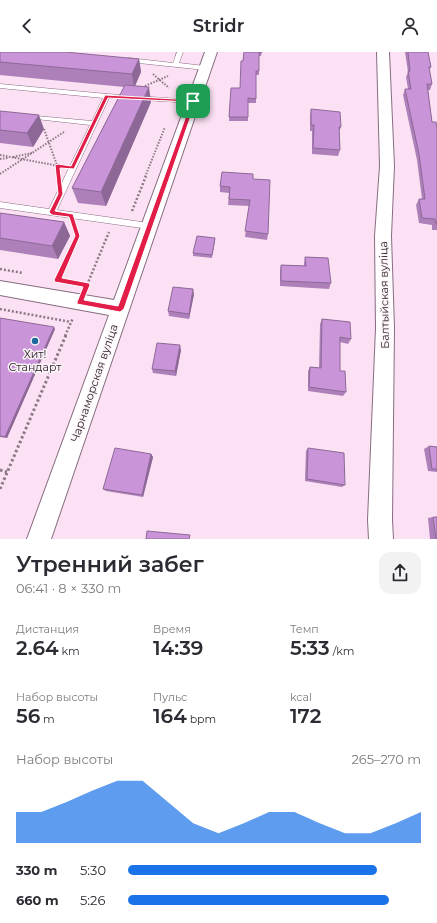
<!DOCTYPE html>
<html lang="ru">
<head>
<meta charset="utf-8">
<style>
	:root { --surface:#fff; --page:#f2f2f3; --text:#2b2b33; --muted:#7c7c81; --accent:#1a73e8 }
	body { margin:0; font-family:Montserrat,sans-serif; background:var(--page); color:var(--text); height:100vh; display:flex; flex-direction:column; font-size:15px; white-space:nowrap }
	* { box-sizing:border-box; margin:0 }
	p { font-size:13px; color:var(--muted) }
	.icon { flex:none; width:22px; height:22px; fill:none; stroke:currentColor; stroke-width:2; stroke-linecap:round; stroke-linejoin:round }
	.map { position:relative; height:487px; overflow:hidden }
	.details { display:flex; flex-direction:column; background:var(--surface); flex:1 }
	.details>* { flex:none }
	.pin { position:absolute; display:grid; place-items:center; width:34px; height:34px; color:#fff; margin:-17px; border-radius:8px; box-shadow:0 2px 6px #0006 }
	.round { display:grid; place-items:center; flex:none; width:42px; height:42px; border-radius:12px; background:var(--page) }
	.summary { display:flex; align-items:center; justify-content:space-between; height:68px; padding:0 16px }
	h1 { font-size:22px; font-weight:600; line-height:30px }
	.metrics { display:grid; grid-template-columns:repeat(3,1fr); gap:6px; height:68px; padding:4px 16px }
	.metrics div { display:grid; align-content:center }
	.metrics b { font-size:20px; font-weight:600 }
	.metrics small { font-size:11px; font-weight:400 }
	.metrics p { font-size:11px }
	.chart { height:112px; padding:8px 16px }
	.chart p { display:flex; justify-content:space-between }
	.chart svg { width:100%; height:72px; margin-top:4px; fill:var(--accent); opacity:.7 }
	ul { padding:0 16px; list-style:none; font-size:13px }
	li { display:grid; grid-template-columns:64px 48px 1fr; align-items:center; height:30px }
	li i { height:10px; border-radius:5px; background:var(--accent) }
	header { display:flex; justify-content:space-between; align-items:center; height:52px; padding:0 16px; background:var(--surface); font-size:18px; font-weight:600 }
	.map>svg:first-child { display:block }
</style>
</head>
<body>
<header><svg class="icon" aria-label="back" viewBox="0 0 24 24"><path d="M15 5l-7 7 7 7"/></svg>Stridr<svg class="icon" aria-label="person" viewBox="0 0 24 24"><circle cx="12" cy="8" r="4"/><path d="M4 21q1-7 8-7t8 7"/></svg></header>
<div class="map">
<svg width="437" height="487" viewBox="0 0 437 487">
	<rect width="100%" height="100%" fill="#fbe1f3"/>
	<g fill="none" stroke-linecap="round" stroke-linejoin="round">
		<defs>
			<path id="service" d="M177,0H183L179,11L205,14L208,16L205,18L129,10L126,8L129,6L173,11Z
				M0,32L107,42L195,48L196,49L193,51L109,46L57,158L149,171L152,172L153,174L152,176L149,177L0,156V150L49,157L90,73L27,66L25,65V63L92,69L103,46L0,36Z"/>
			<path id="minor" d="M205,0H217L51,487H27L109,263L0,243V229L114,248Z
				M377,0H389L394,114L391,184L394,276L392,468L393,487H369L368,468L376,276L375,184L380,114Z"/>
		</defs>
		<use href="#service" stroke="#886c80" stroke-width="1"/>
		<use href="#minor" stroke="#886c80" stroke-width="2"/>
		<path stroke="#8b7985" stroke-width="2" stroke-dasharray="1.5 1.5" stroke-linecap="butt" d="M153,22L169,36
			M145,34L168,24
			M44,77L58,116
			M0,103L59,114
			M13,105L32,101
			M0,107L8,106
			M0,122L64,80
			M145,125L165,75"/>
		<path stroke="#8b7985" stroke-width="2.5" stroke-dasharray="2 2" stroke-linecap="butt" d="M132,159L146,124
			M0,217L23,221
			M58,228L77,184L75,175
			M87,233L109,180
			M0,257L71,270
			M65,284L73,266"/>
		<path stroke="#8b7985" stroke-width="3" stroke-dasharray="2.5 2.5" stroke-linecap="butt" d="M0,418L7,420
			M0,437L66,283"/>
		<use href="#service" fill="#fff" fill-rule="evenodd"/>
		<use href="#minor" fill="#fff" fill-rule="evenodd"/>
	</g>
	<path fill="#ad80ba" d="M0,0L139,7L141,20L135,34L151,50L106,154L78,151L72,136L124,35L0,23Z
		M244,0H262L261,4H259V23H256V51H248V69H229L231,36H240Z
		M405,0H428L431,15L429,19L432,32L430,38H428L432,70L437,76V178H432V173L419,171L416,153L419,147H422L417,108L403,43L405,37H408L406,25L408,20Z
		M311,57L341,75L339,80L340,98L338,104L312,102V79H310V64Z
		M0,59L44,77L33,95L0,91Z
		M253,127L268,182L267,188L245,185L249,154L228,153L229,141L220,140V134Z
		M0,161L64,170L70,184L58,207L0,198Z
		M215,189L212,206L193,204V201Z
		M305,205L331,231L329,237L280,234V219L281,213L304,214V211Z
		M194,242L189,267L169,264L168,259Z
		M0,266L55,277L7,386L0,385Z
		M322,267L351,287L348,292L340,290V319L346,340L343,344L308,339V319L310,315L319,316L320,272Z
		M181,298L176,324L153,321L152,317Z
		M429,394L437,395V420L428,419L424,397Z
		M308,396L345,433L342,435L305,429L306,399Z
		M151,402L153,405L143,445L106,439L103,437Z
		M433,465L437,487H430L428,466Z"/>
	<path fill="#8d6897" d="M139,7L141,20L134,36L132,22Z
		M149,35L151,50L106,154L101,140Z
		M39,63L44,77L33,95L27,81Z
		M64,170L70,184L58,207L52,194Z
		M193,237L194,242L189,267V262Z
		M54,275L55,277L7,386L5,385Z
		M180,293L181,298L176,324L175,319Z
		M151,402L153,405L143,445L142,443Z"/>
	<path fill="#c995d8" stroke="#8d6897" d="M0,0H65L139,7L132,22L0,10Z
		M244,0H262H259V19H256V47L248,46V65H229L231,36H240L241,9H243Z
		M408,0H428L431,15H429L432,32H427L432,70H436L437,76V172H436L435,167L422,166L419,147H425L419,102L405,37H411L408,19H410Z
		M125,33L149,35L101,140L72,136Z
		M311,57L340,60L341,75H339L340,98L313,96L314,73H311Z
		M0,59L39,63L27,81L0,78Z
		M222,120L253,122V127L270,128L268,182L245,179L250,148L229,147L230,135L220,134Z
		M0,161L64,170L52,194L0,186Z
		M197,184L215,186L212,203L193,201Z
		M305,205L328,206L331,231L281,229V213L306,214Z
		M173,235L193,237L189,262L168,259Z
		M0,266L54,275L5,385L0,384Z
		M322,267L350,270L351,287L340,285V319H345L346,340L309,335L310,315L321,316Z
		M157,291L180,293L175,319L152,317Z
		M429,394L437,395V417H432Z
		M115,396L151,402L142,443L103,437Z
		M308,396L344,401L345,433L307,427Z
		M433,465H437V487H436Z
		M147,479L190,483L189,487H146Z"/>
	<path fill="#e11d48" stroke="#fff" fill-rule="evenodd" d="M105,43L193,48L196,49L124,257L120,260L77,252V250L83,235L55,230L54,228L75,184L69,165L52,163L49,160L58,142L55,113L58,112L71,114ZM108,46L191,50L118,254L84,248L90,233L89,231L62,226L80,184L73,162L55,159L63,142L60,116L74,117Z"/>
	<circle fill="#1c6a9d" stroke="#fcf5f9" stroke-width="1.5" cx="35" cy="289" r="4"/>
	<g text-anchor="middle" stroke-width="3" stroke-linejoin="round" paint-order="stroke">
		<g font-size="11" fill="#2c2028" stroke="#fcf5f9">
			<text transform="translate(384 243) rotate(-91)" y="4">Балтыйская вуліца</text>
			<text transform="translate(94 331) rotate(-71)" y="4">Чарнаморская вуліца</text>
		</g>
		<g font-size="11" fill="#2c2028" stroke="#fcf5f9">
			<text x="35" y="306">Хит!<tspan x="35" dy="13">Стандарт</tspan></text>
		</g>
	</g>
</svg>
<div class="pin" style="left:193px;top:49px;background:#1e9e55"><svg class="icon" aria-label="arrive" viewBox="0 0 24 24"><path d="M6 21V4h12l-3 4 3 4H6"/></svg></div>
</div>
<section class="details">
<div class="summary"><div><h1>Утренний забег</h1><p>06:41 · 8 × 330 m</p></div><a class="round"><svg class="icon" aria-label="share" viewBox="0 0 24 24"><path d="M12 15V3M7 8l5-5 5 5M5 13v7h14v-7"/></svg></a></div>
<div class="metrics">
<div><p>Дистанция</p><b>2.64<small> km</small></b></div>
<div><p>Время</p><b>14:39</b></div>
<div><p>Темп</p><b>5:33<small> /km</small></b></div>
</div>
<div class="metrics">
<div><p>Набор высоты</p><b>56<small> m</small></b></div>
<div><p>Пульс</p><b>164<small> bpm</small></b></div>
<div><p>kcal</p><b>172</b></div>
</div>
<div class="chart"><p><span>Набор высоты</span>265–270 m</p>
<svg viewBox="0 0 160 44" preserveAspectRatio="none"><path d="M0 44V25L10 25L20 19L30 12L40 6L50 6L60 19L70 32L80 38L90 32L100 25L110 25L120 32L130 38L140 38L150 32L160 25V44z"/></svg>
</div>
<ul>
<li><b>330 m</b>5:30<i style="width:85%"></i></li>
<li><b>660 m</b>5:26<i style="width:89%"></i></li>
</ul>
</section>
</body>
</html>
